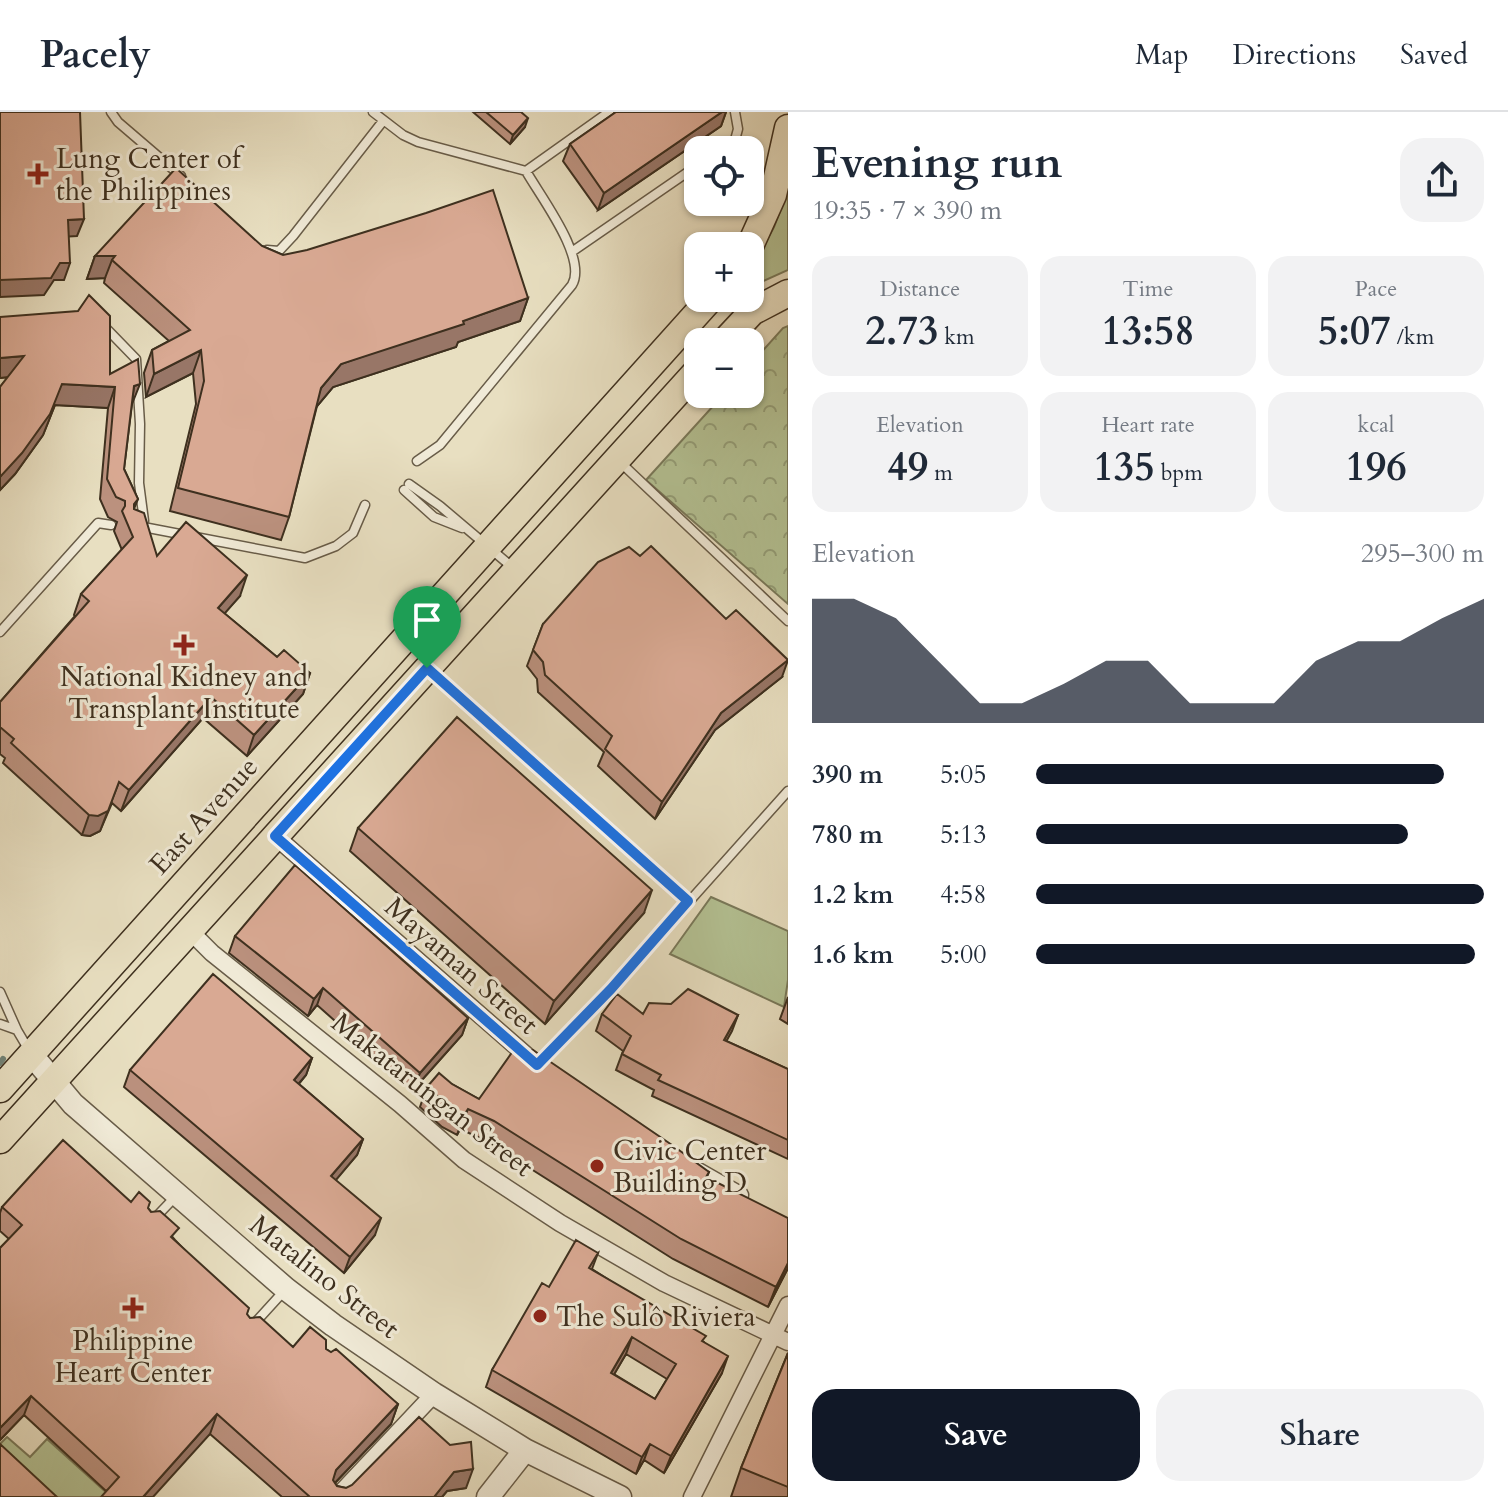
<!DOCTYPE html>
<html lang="en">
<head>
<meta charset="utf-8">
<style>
	:root { --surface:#fff; --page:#f2f2f3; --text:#1f2937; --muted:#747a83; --line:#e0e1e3; --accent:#111827 }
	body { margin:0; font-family:Cardo,serif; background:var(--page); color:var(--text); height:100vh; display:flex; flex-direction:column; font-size:30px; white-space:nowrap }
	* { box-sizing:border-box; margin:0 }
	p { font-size:26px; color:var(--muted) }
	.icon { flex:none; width:44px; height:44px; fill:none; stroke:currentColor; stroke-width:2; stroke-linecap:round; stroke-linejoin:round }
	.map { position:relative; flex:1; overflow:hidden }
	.details { display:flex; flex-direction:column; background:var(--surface); width:720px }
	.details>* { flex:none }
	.controls { position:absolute; left:684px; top:24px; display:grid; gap:16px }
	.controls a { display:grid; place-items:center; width:80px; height:80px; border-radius:16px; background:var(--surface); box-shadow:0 2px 6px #0004; font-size:40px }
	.pin { position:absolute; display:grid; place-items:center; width:68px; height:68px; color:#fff; margin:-82px -34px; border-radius:50% 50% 50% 0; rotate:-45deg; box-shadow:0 0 8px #0007 }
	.pin .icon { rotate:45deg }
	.round { display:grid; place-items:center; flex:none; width:84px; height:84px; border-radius:24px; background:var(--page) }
	.summary { display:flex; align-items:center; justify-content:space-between; height:136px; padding:0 24px }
	h1 { font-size:44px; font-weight:600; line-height:60px }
	.stats { display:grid; grid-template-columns:repeat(3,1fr); gap:12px; height:136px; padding:8px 24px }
	.stats div { display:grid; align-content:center; border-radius:20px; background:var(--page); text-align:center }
	.stats b { font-size:40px; font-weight:600 }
	.stats small { font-size:22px; font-weight:400 }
	.stats p { font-size:22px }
	.chart { height:224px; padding:16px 24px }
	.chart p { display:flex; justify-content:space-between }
	.chart svg { width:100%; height:144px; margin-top:8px; fill:var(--accent); opacity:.7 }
	.button { display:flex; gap:16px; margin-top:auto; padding:16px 24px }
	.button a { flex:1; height:92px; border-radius:24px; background:var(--accent); color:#fff; font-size:32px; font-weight:600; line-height:92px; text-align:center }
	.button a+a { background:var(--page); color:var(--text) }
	ul { padding:0 24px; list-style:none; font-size:26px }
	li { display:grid; grid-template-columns:128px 96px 1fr; align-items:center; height:60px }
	li i { height:20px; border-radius:10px; background:var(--accent) }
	header { display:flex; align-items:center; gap:48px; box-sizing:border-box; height:112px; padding:0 40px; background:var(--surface); border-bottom:2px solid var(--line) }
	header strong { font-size:38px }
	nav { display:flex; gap:44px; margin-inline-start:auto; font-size:28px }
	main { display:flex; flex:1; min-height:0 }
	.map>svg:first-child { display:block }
</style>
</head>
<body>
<header>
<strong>Pacely</strong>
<nav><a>Map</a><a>Directions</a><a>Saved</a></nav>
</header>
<main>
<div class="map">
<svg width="788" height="1385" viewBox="0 0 788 1385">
	<defs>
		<pattern id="forest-crowns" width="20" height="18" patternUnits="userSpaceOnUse" patternTransform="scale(2)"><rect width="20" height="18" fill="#b4c294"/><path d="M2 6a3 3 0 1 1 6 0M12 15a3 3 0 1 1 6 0" fill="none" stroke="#949e78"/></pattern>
	</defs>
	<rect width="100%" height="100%" fill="#e8dfc1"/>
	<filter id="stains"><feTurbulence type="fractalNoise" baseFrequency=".0025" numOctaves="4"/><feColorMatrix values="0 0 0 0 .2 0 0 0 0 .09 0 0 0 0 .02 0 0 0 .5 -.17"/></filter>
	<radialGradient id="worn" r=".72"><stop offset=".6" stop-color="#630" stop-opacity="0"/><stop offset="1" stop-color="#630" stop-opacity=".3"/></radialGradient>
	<path fill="#b4c294" stroke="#79795a" stroke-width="2" d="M788,78V158L750,175V160L774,115Z
		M711,785L788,819V868L784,895L670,842Z
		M7,1325L30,1345L47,1327L108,1382L105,1385H34L0,1353V1332Z"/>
	<path fill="url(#forest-crowns)" stroke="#79795a" stroke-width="2" d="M788,214V492L646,368L724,282H750V253L783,216Z"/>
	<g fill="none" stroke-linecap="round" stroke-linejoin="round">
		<path stroke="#738478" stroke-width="6" d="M0,951L3,947"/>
		<defs>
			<path id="service" d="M111,0L118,10L181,64
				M373,0L403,23L418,30L526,59C540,84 588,146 572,173L440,333L417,349
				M721,38L735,28L738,17L735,0
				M526,59L609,0
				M267,138L279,139L293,124L383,9
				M573,139L698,53
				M103,213L136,247L140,312L139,371L144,409
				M620,350L788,509
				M409,372L440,394L512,455
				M404,378L434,405L462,416
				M138,414L305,446L336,434L353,421L365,393
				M0,520L98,411L111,413
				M431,559L688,789
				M0,880L17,918
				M0,912L17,918L30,940
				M538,953L611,877L788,679
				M155,1106L176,1084
				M253,1213L284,1179"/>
			<path id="minor" d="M275,724L535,951
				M189,818L212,841L400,992L464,1048L560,1111L664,1171L788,1230
				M691,1055L740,1083
				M337,1385L434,1282
				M692,1385L788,1193"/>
			<path id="tertiary" d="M31,942L73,992L286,1177L333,1213L434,1282L525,1338L620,1385
				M488,1385L525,1338"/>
			<path id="primary" d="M750,134L773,83L788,16
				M724,230L752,200L788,181
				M0,977L711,186
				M0,1028L698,258"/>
		</defs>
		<use href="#service" stroke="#685c48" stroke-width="11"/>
		<use href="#minor" stroke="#685c48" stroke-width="19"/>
		<use href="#tertiary" stroke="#685c48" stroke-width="25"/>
		<use href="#primary" stroke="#3e301f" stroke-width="29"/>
		<use href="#service" stroke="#f0ead7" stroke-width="8"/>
		<use href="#minor" stroke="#f0ead7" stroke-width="16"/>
		<use href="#tertiary" stroke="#f0ead7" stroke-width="22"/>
		<use href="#primary" stroke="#e8dfc1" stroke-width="26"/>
	</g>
	<path fill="#bb917e" stroke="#3e301f" stroke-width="2" fill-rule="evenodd" d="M473,0H521L525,15L510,32Z
		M616,0H726L721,14L598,98L563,49L570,32Z
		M262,134L283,143L528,186L520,209L458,230L456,235L333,275L317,294L289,405L281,428L170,399L196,292L193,261L146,285L144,261L152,238L169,229L104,171L105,166L87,167L95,144Z
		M0,205L110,262L132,292L124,357L138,387L134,397L157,444L240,484L224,501L277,545L310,561L303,582L247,644L203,606L121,699L112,691L100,719L90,724L82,723L3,651L5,646L0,642V590L75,504L74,503L81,482L122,438L114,419L117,410L108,405L100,387L108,296L55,293L43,323L15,362L0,378V275L8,265L0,266Z
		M543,512L782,565L715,618L655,707L598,654L604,640L538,580L537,567L527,554Z
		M358,716L644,801L545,912L350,739Z
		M235,824L468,906L462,923L413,978L317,893L308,904L229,841Z
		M788,885V912L780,907Z
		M602,902L738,903L726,929L788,957V1047L652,984L654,978L616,958L623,939L596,919Z
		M312,946L306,963L299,972L363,1027L357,1043L335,1068L375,1123L344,1161L124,975L130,958Z
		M452,972L479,987L709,1060L707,1065L788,1156L768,1195L673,1147L487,1029L460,1017L457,1023L442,1015L420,995L427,975Z
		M131,1090L148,1096L175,1128L250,1206L293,1235L326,1237L398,1292L391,1312L335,1371L337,1374L346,1376H466L447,1379L442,1385H282L210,1322L106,1379L24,1303L0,1328V1136L9,1127L0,1119V1101L2,1095Z
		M598,1141L592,1157L704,1230L722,1261L664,1361L644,1348L636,1362L486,1275L492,1258L549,1175ZM626,1242L667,1267L655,1287L614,1262Z
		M788,1241V1385H731L741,1356Z"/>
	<path fill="#987667" stroke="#3e301f" stroke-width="2" d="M722,0H726L721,14L598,98L604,81Z
		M528,6L525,15L510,32L513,23Z
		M84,107L77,124L61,125L68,108Z
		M95,144H115L112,148L105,166L87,167Z
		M60,151H70L64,168H54L44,183L0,185V168Z
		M528,186L520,209L458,230L456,235L333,275L313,299L321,276L341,252Z
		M201,238L193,261L146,285L154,262Z
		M24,244L17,264L0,266V246Z
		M62,272L115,275L108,296L55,293L43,323L15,362L0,378V365Z
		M140,272L132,292L134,274Z
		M247,463L240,484L211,517L218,496Z
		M788,548L782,565L715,618L655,707L662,690L721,601Z
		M310,561L303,582L247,644L254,623Z
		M211,585L203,606L121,699L129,678Z
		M119,670L100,719L90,724L82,723L89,703Z
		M652,778L644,801L545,912L554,889Z
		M323,876L317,893L308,904L314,887Z
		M738,903L732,919L718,944L724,928Z
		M468,906L462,923L413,978L420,961Z
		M312,946L306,963L288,984L294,968Z
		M468,997L460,1017L457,1023L464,1003Z
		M363,1027L357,1043L325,1081L331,1064Z
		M381,1106L375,1123L344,1161L350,1145Z
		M788,1151V1156L768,1195L776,1175Z
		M632,1225L626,1242L605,1278L611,1261Z
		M728,1244L722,1261L664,1361L671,1344Z
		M31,1284L24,1303L0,1328V1316Z
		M398,1292L391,1312L329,1377L336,1358Z
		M217,1302L210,1322L153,1385H143Z
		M650,1332L644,1348L636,1362L642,1345Z
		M473,1357L466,1376L447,1379L442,1385H434L454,1360Z"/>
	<path fill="#d9a993" stroke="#3e301f" stroke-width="2" fill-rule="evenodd" d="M0,0H80L84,107L68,108L70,151H60L51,166L0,168Z
		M486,0H521L528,6L513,23Z
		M616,0H722L604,81L570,32Z
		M176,56L262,134L283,143L307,138L426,101L493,78L528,186L463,209L464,212L341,252L321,276L289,405L178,376L204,269L201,238L154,262L152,238L190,218L112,148L115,144H95Z
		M89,183L110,204V262L138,247L140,272L134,274L124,357L138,387L134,392V397L144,401L157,444L186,410L247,463L218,496L277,545L284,538L310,561L254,623L211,585L129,678L119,670L108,699L98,704L89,703L11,631L14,627L0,615V590L89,489L81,482L133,425L122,399L125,394V389L116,385L107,367L115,275L62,272L50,302L22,341L0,365V275L24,244L0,246V205L78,199Z
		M651,434L726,507L736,498L788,548L721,601L662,690L605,637L612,624L545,563L543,550L533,538L543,512L598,450L629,435L640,444Z
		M457,605L652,778L554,889L358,716Z
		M295,753L468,906L420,961L323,876L314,887L235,824Z
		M213,862L312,946L294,968L363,1027L331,1064L381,1106L350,1145L130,958Z
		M688,877L738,903L724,928L788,957V1028L658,968L661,963L622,942L631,924L602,902L617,882L643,902L649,891L671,892Z
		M533,938L672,1033L709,1060L706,1065L788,1106V1151L776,1175L681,1127L494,1009L468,997L464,1003L450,995L427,975L439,961L452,972L479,987L513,939Z
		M63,1028L131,1090L139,1080L150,1090L148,1096L151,1100L160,1099L179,1116L171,1125L249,1196L247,1202L250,1206L260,1205L293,1235L310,1215L326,1228V1237L331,1240L336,1237L398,1292L336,1358L333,1368L337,1374L346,1376L352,1373L419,1305L450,1333L471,1330L473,1357L454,1360L434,1385H310L217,1302L143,1385H101L119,1365L31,1284L0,1316V1136L22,1113L2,1095Z
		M576,1128L598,1141L589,1156L706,1224L702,1229L728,1244L671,1344L650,1332L642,1345L492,1258L542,1171L549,1175ZM632,1225L676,1252L655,1287L611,1261Z
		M788,1241V1375L741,1356Z
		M0,1332L57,1385H0Z"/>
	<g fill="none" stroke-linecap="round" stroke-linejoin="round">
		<defs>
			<path id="route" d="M427,556L688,789L611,877L537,953L275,724Z"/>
		</defs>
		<use href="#route" stroke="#fff" stroke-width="16"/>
		<use href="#route" stroke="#1a73e8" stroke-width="10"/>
	</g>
	<g fill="#8f2418" stroke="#f0ead7" stroke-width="3">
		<path d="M34 50h8v8h8v8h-8v8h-8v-8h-8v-8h8z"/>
		<path d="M180 521h8v8h8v8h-8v8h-8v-8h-8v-8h8z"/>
		<circle cx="597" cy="1054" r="8"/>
		<path d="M129 1184h8v8h8v8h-8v8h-8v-8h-8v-8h8z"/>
		<circle cx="540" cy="1204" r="8"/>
	</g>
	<g text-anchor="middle" stroke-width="6" stroke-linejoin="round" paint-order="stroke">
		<g font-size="28" fill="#3e301f" stroke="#f0ead7" text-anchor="start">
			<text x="56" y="56">Lung Center of<tspan x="56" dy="32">the Philippines</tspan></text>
			<text x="184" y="574" text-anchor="middle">National Kidney and<tspan x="184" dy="32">Transplant Institute</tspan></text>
			<text x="613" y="1048">Civic Center<tspan x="613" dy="32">Building D</tspan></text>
			<text x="556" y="1214">The Sulô Riviera</text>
			<text x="133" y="1238" text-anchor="middle">Philippine<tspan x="133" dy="32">Heart Center</tspan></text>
		</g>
		<g font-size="28" fill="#3e301f" stroke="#f0ead7">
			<text transform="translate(203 703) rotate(-48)" y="10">East Avenue</text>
			<text transform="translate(462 853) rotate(41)" y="10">Mayaman Street</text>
			<text transform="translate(433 982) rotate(38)" y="10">Makatarungan Street</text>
			<text transform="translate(325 1164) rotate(38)" y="10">Matalino Street</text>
		</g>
	</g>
	<rect width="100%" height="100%" filter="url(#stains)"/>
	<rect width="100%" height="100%" fill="url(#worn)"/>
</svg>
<div class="controls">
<a><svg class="icon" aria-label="locate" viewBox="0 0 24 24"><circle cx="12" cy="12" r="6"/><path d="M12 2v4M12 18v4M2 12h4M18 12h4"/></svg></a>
<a>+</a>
<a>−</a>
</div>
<div class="pin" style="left:427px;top:556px;background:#1e9e55"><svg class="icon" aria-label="arrive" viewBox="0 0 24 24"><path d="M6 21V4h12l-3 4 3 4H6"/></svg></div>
</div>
<section class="details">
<div class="summary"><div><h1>Evening run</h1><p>19:35 · 7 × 390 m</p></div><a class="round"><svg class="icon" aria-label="share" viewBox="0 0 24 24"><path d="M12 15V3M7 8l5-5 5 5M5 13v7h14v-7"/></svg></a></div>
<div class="stats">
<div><p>Distance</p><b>2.73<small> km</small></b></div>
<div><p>Time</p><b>13:58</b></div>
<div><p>Pace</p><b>5:07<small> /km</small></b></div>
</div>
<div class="stats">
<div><p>Elevation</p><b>49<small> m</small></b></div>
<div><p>Heart rate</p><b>135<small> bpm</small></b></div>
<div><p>kcal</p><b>196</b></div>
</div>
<div class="chart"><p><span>Elevation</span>295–300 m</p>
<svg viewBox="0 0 160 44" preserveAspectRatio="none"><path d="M0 44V6L10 6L20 12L30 25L40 38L50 38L60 32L70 25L80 25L90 38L100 38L110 38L120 25L130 19L140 19L150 12L160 6V44z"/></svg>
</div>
<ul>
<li><b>390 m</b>5:05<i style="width:91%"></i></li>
<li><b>780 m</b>5:13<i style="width:83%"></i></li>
<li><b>1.2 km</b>4:58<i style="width:100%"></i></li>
<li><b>1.6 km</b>5:00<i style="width:98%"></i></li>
</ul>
<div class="button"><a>Save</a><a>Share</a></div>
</section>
</main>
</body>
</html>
